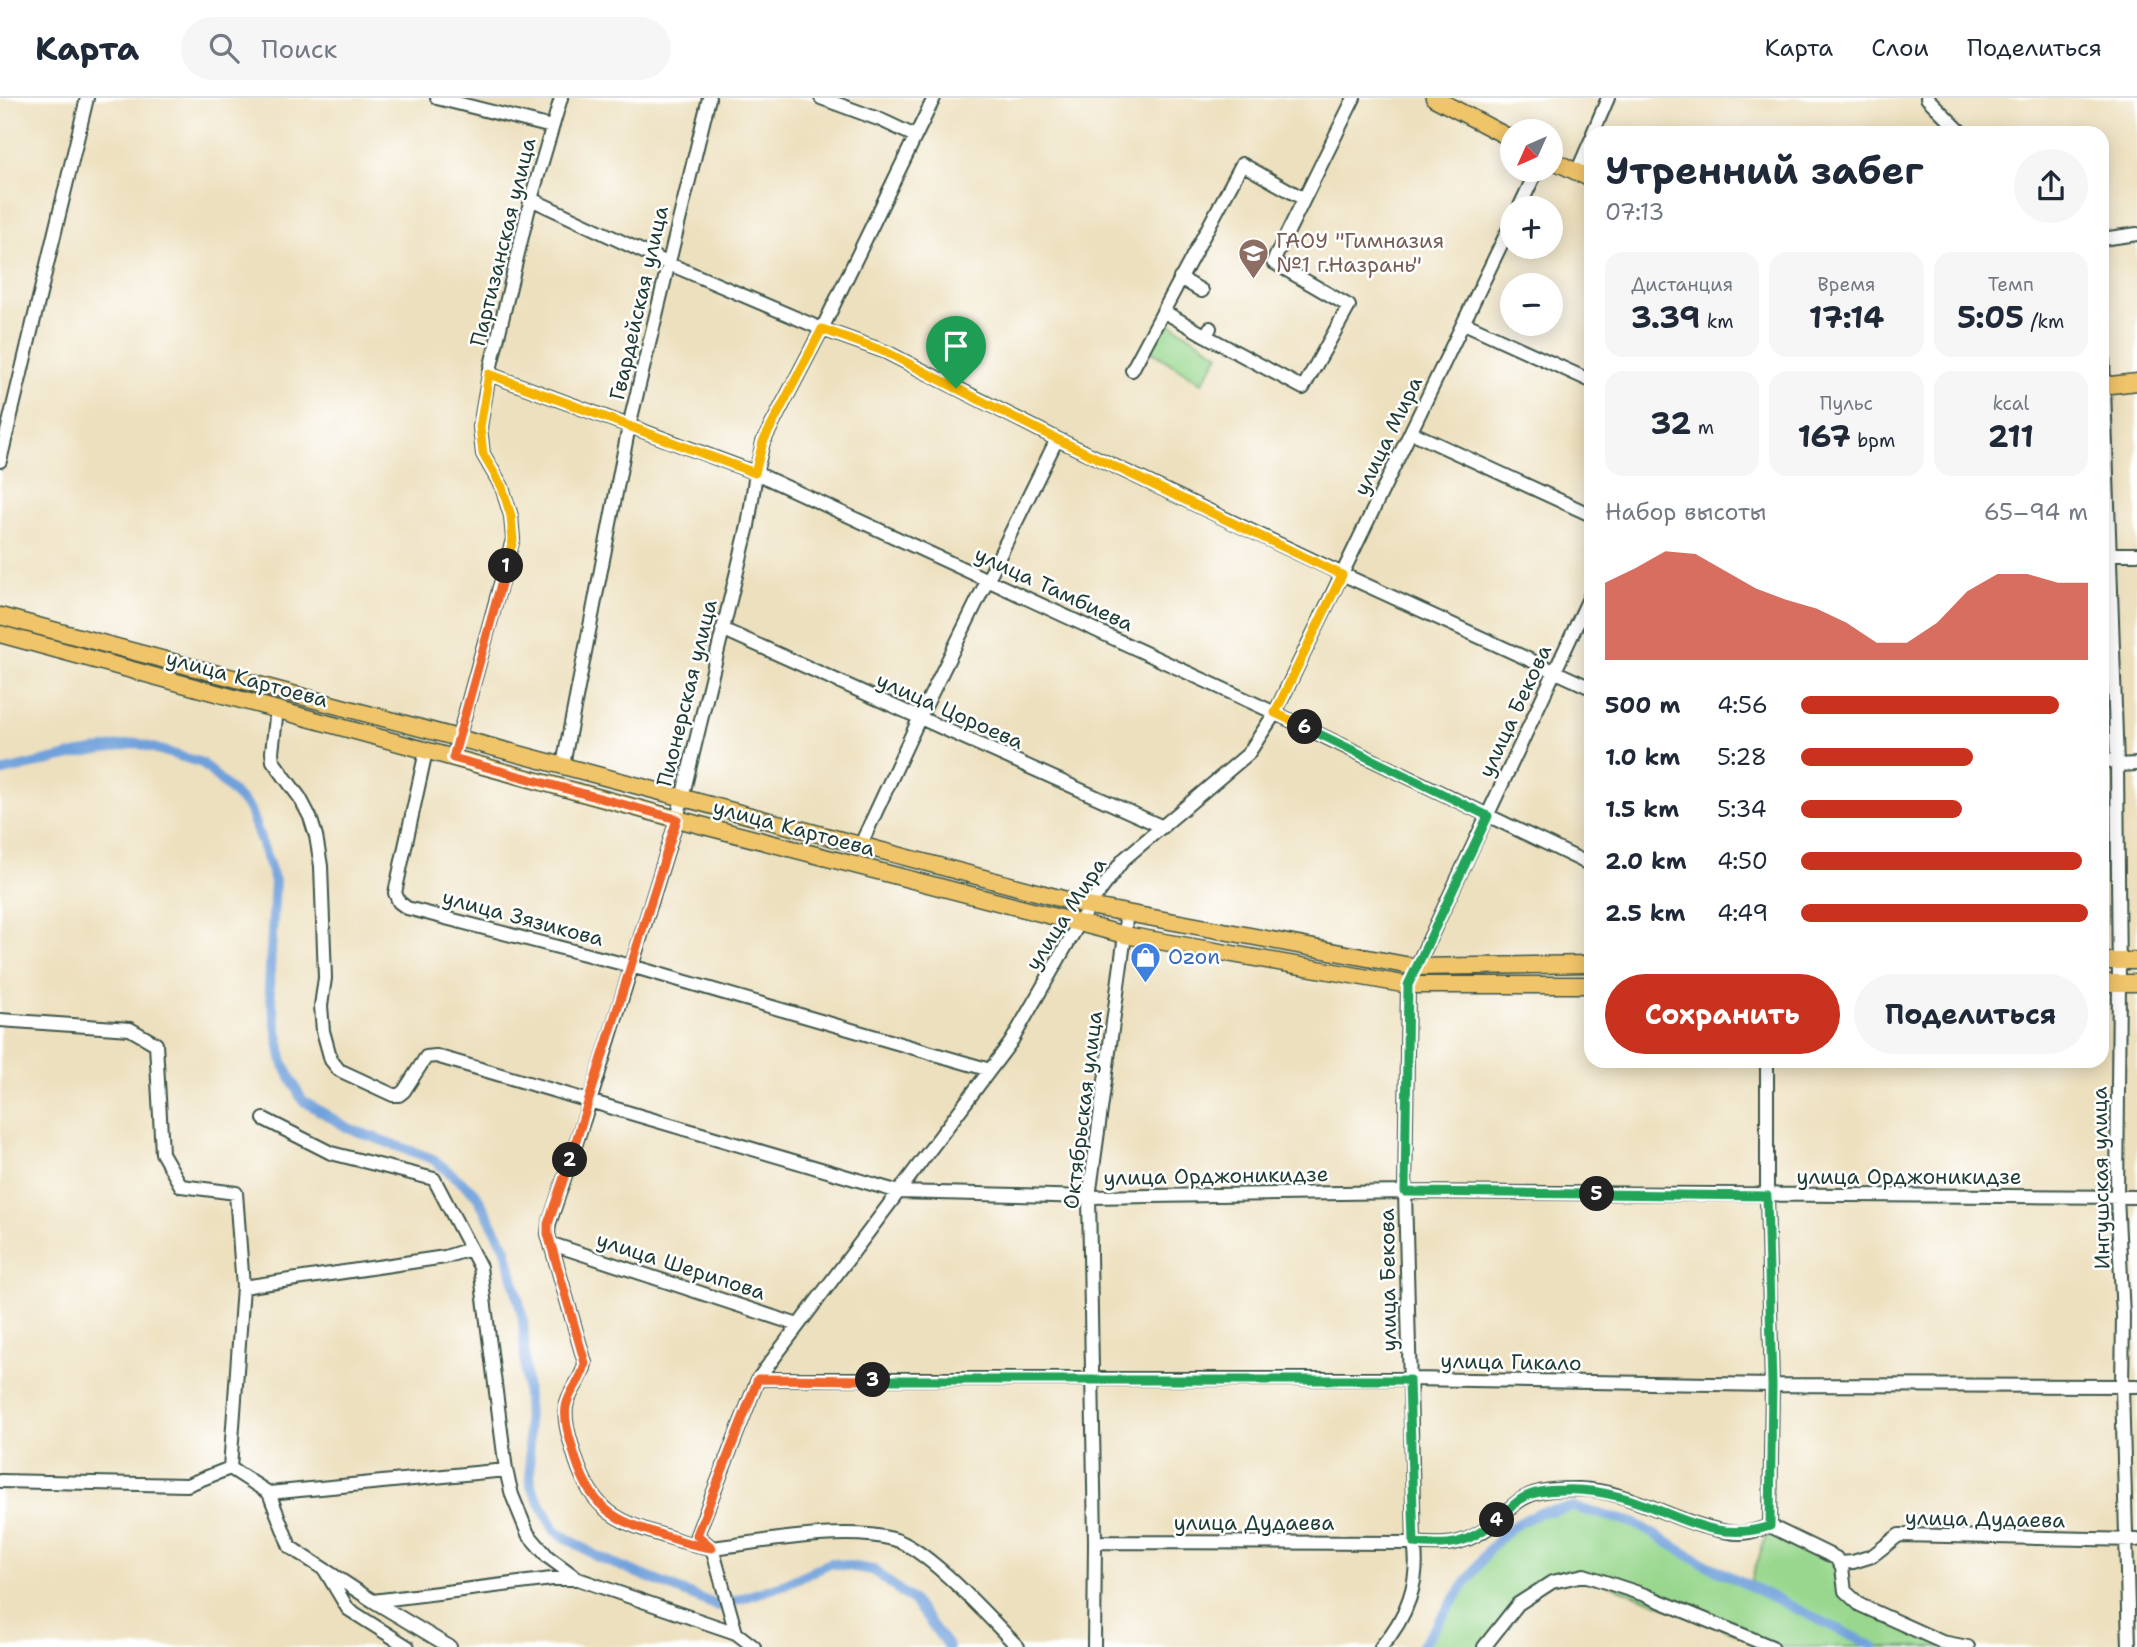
<!DOCTYPE html>
<html lang="ru">
<head>
<meta charset="utf-8">
<style>
	:root { --surface:#fff; --page:#f6f6f7; --text:#1f2937; --muted:#747a83; --line:#e0e1e3; --accent:#c8321e }
	body { margin:0; font-family:"Shantell Sans",sans-serif; background:var(--page); color:var(--text); height:100vh; display:flex; flex-direction:column; font-size:26px; white-space:nowrap }
	* { box-sizing:border-box; margin:0 }
	p { font-size:23px; color:var(--muted) }
	.icon { flex:none; width:38px; height:38px; fill:none; stroke:currentColor; stroke-width:2; stroke-linecap:round; stroke-linejoin:round }
	.map { position:relative; flex:1; overflow:hidden }
	.panel { position:absolute; left:1584px; top:28px; width:525px; height:942px; display:flex; flex-direction:column; background:var(--surface); border-radius:21px; box-shadow:0 4px 18px #0003 }
	.panel>* { flex:none }
	.needle { width:46px; rotate:225deg }
	.tools { position:absolute; left:1500px; top:21px; display:grid; gap:14px }
	.tools a { display:grid; place-items:center; width:63px; height:63px; border-radius:50%; background:var(--surface); box-shadow:0 4px 18px #0003; font-size:35px }
	.pin { position:absolute; display:grid; place-items:center; width:60px; height:60px; color:#fff; margin:-72px -30px; border-radius:50% 50% 50% 0; rotate:-45deg; box-shadow:0 0 7px #0007 }
	.pin .icon { rotate:45deg }
	.km { position:absolute; width:35px; height:35px; margin:-18px; border-radius:50%; background:#222; color:#fff; font-size:19px; line-height:35px; text-align:center }
	.round { display:grid; place-items:center; flex:none; width:74px; height:74px; border-radius:37px; background:var(--page) }
	.head { display:flex; align-items:center; justify-content:space-between; height:119px; padding:0 21px }
	h1 { font-size:38px; font-weight:700; line-height:52px }
	.figures { display:grid; grid-template-columns:repeat(3,1fr); gap:10px; height:119px; padding:7px 21px }
	.figures div { display:grid; align-content:center; border-radius:18px; background:var(--page); text-align:center }
	.figures b { font-size:30px; font-weight:700 }
	.figures small { font-size:19px; font-weight:400 }
	.figures p { font-size:19px }
	.chart { height:196px; padding:14px 21px }
	.chart p { display:flex; justify-content:space-between }
	.chart svg { width:100%; height:126px; margin-top:7px; fill:var(--accent); opacity:.7 }
	.action { display:flex; gap:14px; margin-top:auto; padding:14px 21px }
	.action a { flex:1; height:80px; border-radius:42px; background:var(--accent); color:#fff; font-size:28px; font-weight:700; line-height:80px; text-align:center }
	.action a+a { background:var(--page); color:var(--text) }
	ul { padding:0 21px; list-style:none; font-size:23px }
	li { display:grid; grid-template-columns:112px 84px 1fr; align-items:center; height:52px }
	li i { height:18px; border-radius:9px; background:var(--accent) }
	header { display:flex; align-items:center; gap:42px; box-sizing:border-box; height:98px; padding:0 35px; background:var(--surface); border-bottom:2px solid var(--line) }
	header strong { font-size:33px }
	nav { display:flex; gap:38px; margin-inline-start:auto; font-size:24px }
	.search { width:490px; height:63px; background:var(--page); display:flex; align-items:center; gap:18px; box-sizing:border-box; padding:0 24px; border-radius:38px; color:var(--muted); font-size:26px }
	.map>svg:first-child { display:block }
</style>
</head>
<body>
<header>
<strong>Карта</strong>
<div class="search"><svg class="icon" aria-label="search" viewBox="0 0 24 24"><circle cx="10" cy="10" r="6"/><path d="M15 15l6 6"/></svg>Поиск</div>
<nav><a>Карта</a><a>Слои</a><a>Поделиться</a></nav>
</header>
<div class="map">
<svg width="2137" height="1549" viewBox="0 0 2137 1549">
	<rect width="100%" height="100%" fill="#fff"/>
	<filter id="ink" filterUnits="userSpaceOnUse"><feTurbulence type="fractalNoise" baseFrequency=".0143" numOctaves="2"/><feDisplacementMap in="SourceGraphic" scale="14" xChannelSelector="R" yChannelSelector="G"/><feConvolveMatrix kernelMatrix="1 2 1 2 8 2 1 2 1" color-interpolation-filters="sRGB"/></filter>
	<filter id="wash" filterUnits="userSpaceOnUse"><feTurbulence type="fractalNoise" baseFrequency=".00686" numOctaves="4" result="noise"/><feDisplacementMap in="SourceGraphic" scale="28" xChannelSelector="R" yChannelSelector="G"/><feGaussianBlur stdDeviation="1.57" result="paint"/><feColorMatrix in="noise" values="0 0 0 0 0 0 0 0 0 0 0 0 0 0 0 0 0 1.4 0 .05"/><feComposite in="paint" operator="in"/></filter>
	<g filter="url(#wash)">
		<rect width="100%" height="100%" fill="#ede0be"/>
		<path fill="#98d78d" stroke="#5c8a60" stroke-width="2" d="M1167,223L1219,256L1202,285L1149,252Z
			M1573,1409L1634,1425L1703,1465L1749,1488L1770,1428L1836,1460L1850,1500L1968,1549H1772L1584,1477L1552,1484L1518,1506L1484,1549H1421C1457,1504 1480,1439 1536,1416C1547,1411 1562,1411 1573,1409Z"/>
		<g fill="none" stroke-linecap="round" stroke-linejoin="round">
			<path stroke="#71a1db" stroke-width="10" d="M0,674L76,656L137,645L202,665L249,710L275,783L269,889L283,965L302,1002L348,1030L433,1061L476,1096L506,1151L523,1221L531,1388L555,1433L598,1459L718,1508L783,1487L830,1465L873,1472L914,1504L949,1549
				M1421,1549L1490,1450L1512,1429L1538,1415L1573,1409L1634,1425L1703,1465L1874,1549"/>
		</g>
	</g>
	<g filter="url(#ink)">
		<g fill="none" stroke-linecap="round" stroke-linejoin="round">
			<defs>
				<path id="minor" d="M437,0L552,29
					M821,0L881,22L915,38
					M934,0L822,231L763,344L756,375L748,428L677,721L590,1003L549,1126L548,1136L585,1265C583,1282 568,1293 566,1309C564,1323 569,1338 573,1352C589,1408 610,1422 665,1438C680,1443 695,1448 712,1450C764,1444 843,1428 893,1441C929,1451 990,1521 1018,1549
					M1927,0L1962,35
					M1593,35L1608,0
					M1577,74L1591,42
					M531,101L667,165L822,231L886,254L1057,341L1342,476L1591,590
					M1519,110L1537,72
					M2102,141L2137,136
					M1180,180L1202,193
					M1163,213L1206,238L1210,230
					M1464,225L1591,283
					M2102,232L2117,667L2119,885L2117,1099L2123,1218L2122,1288L2129,1549
					M1206,238L1303,290L1349,208L1273,164L1354,0
					M1132,272L1242,66L1304,101
					M489,276L756,375L1275,615L1591,767
					M1411,334L1591,417
					M0,363L87,0
					M2102,456H2137
					M722,531L1163,729
					M277,611L272,654L273,663L300,700L310,719L316,738L321,768L325,880L321,908L323,933L331,962L339,972L393,997H399L404,993L426,959L436,958L899,1094L1089,1099L1405,1094L2137,1099
					M426,653L395,795L399,804L407,810L631,868L990,972
					M2102,659L2117,667L2137,666
					M453,660L513,441L511,418L502,389L483,356L480,329L489,276L531,101L561,0
					M563,667L629,328L709,0
					M861,746L919,621L1057,341
					M0,922L130,931L156,946L162,1055L181,1088L236,1095L243,1189L230,1370
					M1767,962V1098L1772,1287L1770,1428
					M264,1021L331,1055L434,1081L480,1169L506,1372L512,1397L528,1436L548,1459L578,1481L736,1535L754,1549
					M552,1146L798,1227
					M243,1189L445,1159L470,1151
					M758,1281H1409L1772,1287L2137,1288
					M0,1383L187,1387L230,1370L269,1395L290,1449L373,1503L552,1481H578
					M269,1395L506,1372
					M1095,1444L1414,1445C1450,1449 1469,1446 1498,1422C1506,1415 1513,1406 1522,1401C1538,1391 1561,1391 1579,1391C1622,1392 1662,1416 1702,1428C1714,1431 1726,1435 1739,1435C1750,1435 1760,1431 1770,1428L1836,1460L1842,1470L1845,1493L1860,1507L1942,1544L1968,1549
					M1840,1465L1853,1464L1872,1458L1899,1437L2137,1442
					M326,1474L348,1511L408,1549
					M373,1503L450,1549
					M736,1535L712,1450L697,1437L758,1281L1011,944L1089,808L1124,761L1248,656L1275,615L1512,124
					M1094,1549L1095,1444L1089,1099L1125,837L1126,815
					M1381,1549C1406,1521 1421,1482 1414,1445L1405,1094L1408,887L1591,496
					M1484,1549L1518,1506L1552,1484L1584,1477L1645,1497L1772,1549"/>
				<path id="major" d="M1434,0L1512,41
					M1550,61L1591,81
					M2102,288L2137,284
					M0,518L1089,808L1416,869L1591,866
					M0,536L677,721L1125,837L1408,887H1591
					M2102,863H2137
					M2102,885H2137"/>
			</defs>
			<use href="#minor" stroke="#3e5549" stroke-width="16"/>
			<use href="#major" stroke="#3e5549" stroke-width="19"/>
			<use href="#minor" stroke="#fff" stroke-width="12"/>
			<use href="#major" stroke="#f0c469" stroke-width="16"/>
		</g>
	</g>
	<g fill="none" stroke-linecap="round" stroke-linejoin="round" filter="url(#ink)">
		<defs>
			<path id="split-1" d="M506,468L513,442L511,418L502,389L483,356L480,329L489,276L755,375L763,344L822,231L886,254L956,290"/>
			<path id="split-2" d="M506,468L453,660L677,721L570,1062"/>
			<path id="split-3" d="M570,1062L548,1126V1136L585,1265C583,1282 568,1293 566,1309C564,1323 569,1338 573,1352C589,1408 610,1422 665,1438C680,1443 695,1448 712,1450L697,1437L758,1281L873,1282"/>
			<path id="split-4" d="M873,1282H1409L1414,1445C1450,1449 1468,1446 1497,1422"/>
			<path id="split-5" d="M1497,1422C1505,1416 1513,1406 1521,1401C1534,1393 1549,1392 1563,1392C1582,1391 1602,1394 1621,1399C1674,1413 1713,1447 1770,1428L1772,1287L1767,1098L1597,1096"/>
			<path id="split-6" d="M1305,629L1488,718L1408,887L1405,1094L1597,1096"/>
			<path id="split-7" d="M956,290L1057,341L1342,477L1275,615L1305,629"/>
		</defs>
		<use href="#split-1" stroke="#fff" stroke-width="14"/>
		<use href="#split-2" stroke="#fff" stroke-width="14"/>
		<use href="#split-3" stroke="#fff" stroke-width="14"/>
		<use href="#split-4" stroke="#fff" stroke-width="14"/>
		<use href="#split-5" stroke="#fff" stroke-width="14"/>
		<use href="#split-6" stroke="#fff" stroke-width="14"/>
		<use href="#split-7" stroke="#fff" stroke-width="14"/>
		<use href="#split-1" stroke="#f5b400" stroke-width="9"/>
		<use href="#split-2" stroke="#f0652b" stroke-width="9"/>
		<use href="#split-3" stroke="#f0652b" stroke-width="9"/>
		<use href="#split-4" stroke="#22a559" stroke-width="9"/>
		<use href="#split-5" stroke="#22a559" stroke-width="9"/>
		<use href="#split-6" stroke="#22a559" stroke-width="9"/>
		<use href="#split-7" stroke="#f5b400" stroke-width="9"/>
	</g>
	<defs>
		<symbol id="school-pin" viewBox="-11 -11 22 30"><path d="M0 17L-7.5 6A9.5 9.5 0 1 1 7.5 6Z" fill="#8d6e63" stroke="#fff"/><path d="M0-5L7-2L0 1L-7-2ZM-4 1L0 2.5L4 1V4Q0 6-4 4Z" fill="#fff"/></symbol>
		<symbol id="shop-pin" viewBox="-11 -11 22 30"><path d="M0 17L-7.5 6A9.5 9.5 0 1 1 7.5 6Z" fill="#3f7fe0" stroke="#fff"/><path d="M-5-2.5h2.3a2.7 3.5 0 0 1 5.4 0H5L5.5 6h-11ZM-1.5-2.5h3a1.5 2.3 0 0 0-3 0Z" fill="#fff"/></symbol>
	</defs>
	<g fill-rule="evenodd">
		<use href="#school-pin" x="1236" y="138" width="35" height="47"/>
		<use href="#shop-pin" x="1128" y="842" width="35" height="47"/>
	</g>
	<g text-anchor="middle" stroke-width="5" stroke-linejoin="round" paint-order="stroke">
		<g font-size="21" fill="#785e54" stroke="#fff" text-anchor="start">
			<text x="1276" y="150">ГАОУ "Гимназия<tspan x="1276" dy="24">№1 г.Назрань"</tspan></text>
		</g>
		<g font-size="21" fill="#1f3d34" stroke="#fff">
			<text transform="translate(503 144) rotate(-76)" y="7">Партизанская улица</text>
			<text transform="translate(639 205) rotate(-77)" y="7">Гвардейская улица</text>
			<text transform="translate(1388 338) rotate(-64)" y="7">улица Мира</text>
			<text transform="translate(1054 491) rotate(25)" y="7">улица Тамбиева</text>
			<text transform="translate(247 581) rotate(15)" y="7">улица Картоева</text>
			<text transform="translate(687 595) rotate(-76)" y="7">Пионерская улица</text>
			<text transform="translate(950 613) rotate(24)" y="7">улица Цороева</text>
			<text transform="translate(1515 613) rotate(-65)" y="7">улица Бекова</text>
			<text transform="translate(794 730) rotate(15)" y="7">улица Картоева</text>
			<text transform="translate(1066 816) rotate(-57)" y="7">улица Мира</text>
			<text transform="translate(523 820) rotate(15)" y="7">улица Зязикова</text>
			<text transform="translate(1083 1012) rotate(-83)" y="7">Октябрьская улица</text>
			<text transform="translate(1216 1078) rotate(-1)" y="7">улица Орджоникидзе</text>
			<text x="1909" y="1086">улица Орджоникидзе</text>
			<text transform="translate(2101 1080) rotate(-91)" y="7">Ингушская улица</text>
			<text transform="translate(681 1168) rotate(18)" y="7">улица Шерипова</text>
			<text transform="translate(1388 1182) rotate(-91)" y="7">улица Бекова</text>
			<text transform="translate(1511 1264) rotate(1)" y="7">улица Гикало</text>
			<text transform="translate(1985 1421) rotate(1)" y="7">улица Дудаева</text>
			<text x="1254" y="1432">улица Дудаева</text>
		</g>
		<g font-size="21" fill="#366cbe" stroke="#fff" text-anchor="start">
			<text x="1168" y="866">Ozon</text>
		</g>
	</g>
</svg>
<div class="tools">
<a><svg class="needle" viewBox="-14 -14 28 28"><path d="M0-13l5 13h-10z" fill="#e53935"/><path d="M0 13l5-13h-10z" fill="#747a83"/></svg></a>
<a>+</a>
<a>−</a>
</div>
<div class="pin" style="left:956px;top:290px;background:#1e9e55"><svg class="icon" aria-label="arrive" viewBox="0 0 24 24"><path d="M6 21V4h12l-3 4 3 4H6"/></svg></div>
<b class="km" style="left:506px;top:468px">1</b>
<b class="km" style="left:570px;top:1062px">2</b>
<b class="km" style="left:873px;top:1282px">3</b>
<b class="km" style="left:1497px;top:1422px">4</b>
<b class="km" style="left:1597px;top:1096px">5</b>
<b class="km" style="left:1305px;top:629px">6</b>
<section class="panel">
<div class="head"><div><h1>Утренний забег</h1><p>07:13</p></div><a class="round"><svg class="icon" aria-label="share" viewBox="0 0 24 24"><path d="M12 15V3M7 8l5-5 5 5M5 13v7h14v-7"/></svg></a></div>
<div class="figures">
<div><p>Дистанция</p><b>3.39<small> km</small></b></div>
<div><p>Время</p><b>17:14</b></div>
<div><p>Темп</p><b>5:05<small> /km</small></b></div>
</div>
<div class="figures">
<div><b>32<small> m</small></b></div>
<div><p>Пульс</p><b>167<small> bpm</small></b></div>
<div><p>kcal</p><b>211</b></div>
</div>
<div class="chart"><p><span>Набор высоты</span>65–94 m</p>
<svg viewBox="0 0 160 44" preserveAspectRatio="none"><path d="M0 44V17L10 12L20 6L30 7L40 13L50 19L60 23L70 26L80 31L90 38L100 38L110 31L120 20L130 14L140 14L150 17L160 17V44z"/></svg>
</div>
<ul>
<li><b>500 m</b>4:56<i style="width:90%"></i></li>
<li><b>1.0 km</b>5:28<i style="width:60%"></i></li>
<li><b>1.5 km</b>5:34<i style="width:56%"></i></li>
<li><b>2.0 km</b>4:50<i style="width:98%"></i></li>
<li><b>2.5 km</b>4:49<i style="width:100%"></i></li>
</ul>
<div class="action"><a>Сохранить</a><a>Поделиться</a></div>
</section>
</div>
</body>
</html>
